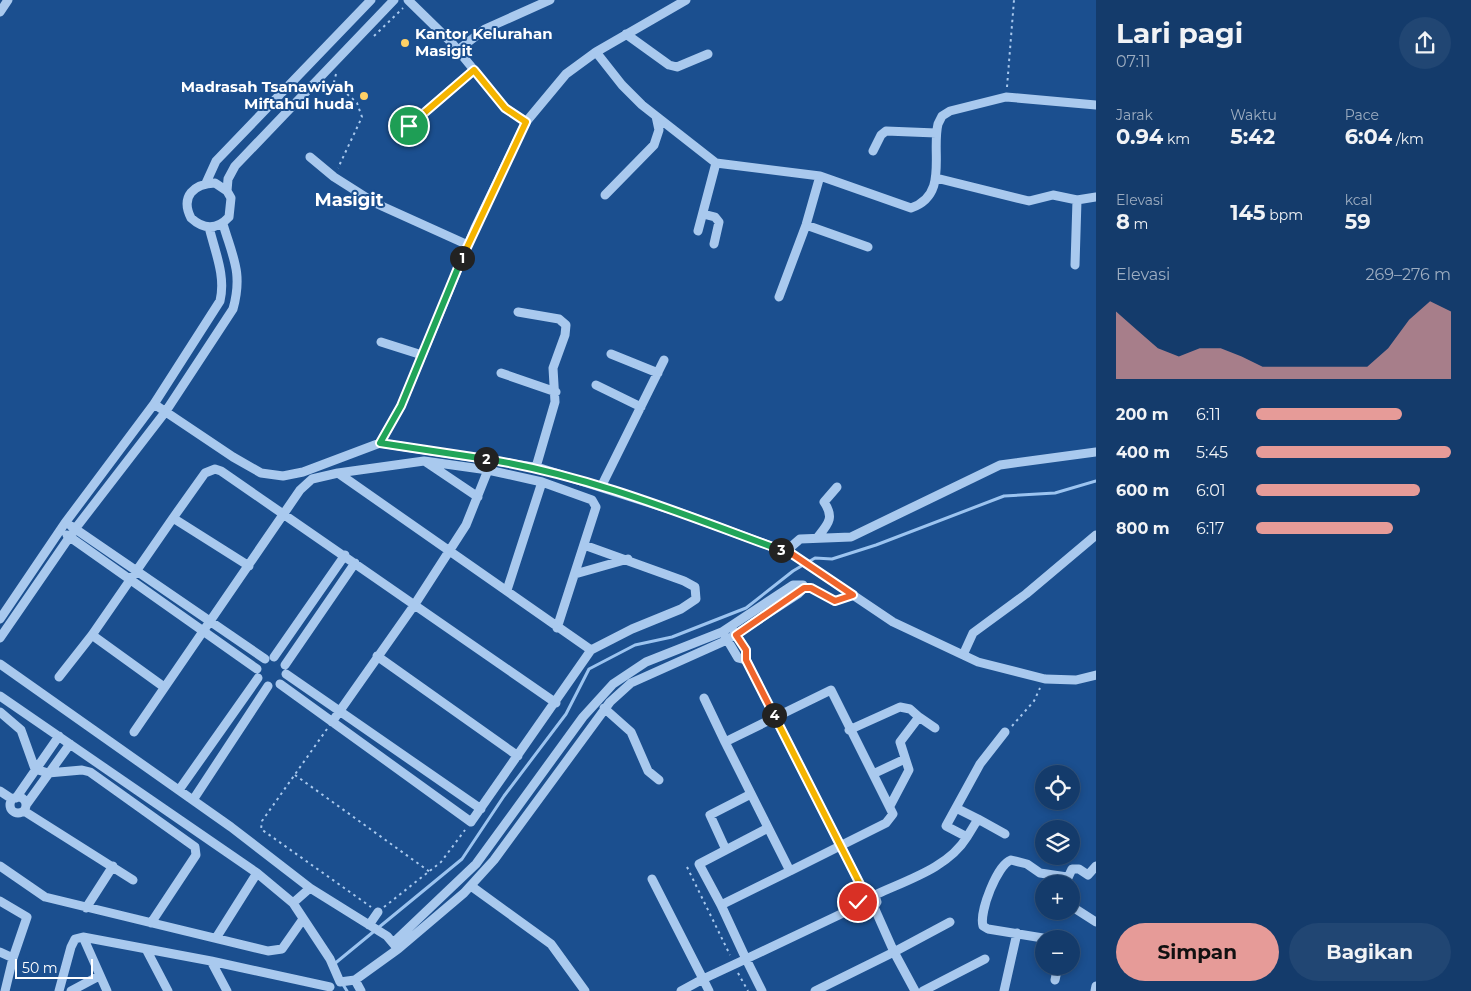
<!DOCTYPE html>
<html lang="id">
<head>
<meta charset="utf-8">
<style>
	:root { --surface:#143b6b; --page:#214673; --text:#f1f3f6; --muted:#9dadc1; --line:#33557e; --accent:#e69b98 }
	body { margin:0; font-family:Montserrat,sans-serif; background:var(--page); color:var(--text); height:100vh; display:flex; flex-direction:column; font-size:19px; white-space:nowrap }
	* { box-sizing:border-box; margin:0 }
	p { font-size:16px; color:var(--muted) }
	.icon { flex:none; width:28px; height:28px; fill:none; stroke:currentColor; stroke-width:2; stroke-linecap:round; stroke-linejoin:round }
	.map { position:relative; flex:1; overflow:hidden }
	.side { display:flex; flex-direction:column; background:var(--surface); width:375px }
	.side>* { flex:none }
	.tools { position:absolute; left:1035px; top:765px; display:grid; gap:10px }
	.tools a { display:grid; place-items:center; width:45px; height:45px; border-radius:50%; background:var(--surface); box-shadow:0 2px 8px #0003,0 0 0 1px var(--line); font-size:25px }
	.scale { position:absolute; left:15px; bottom:12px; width:78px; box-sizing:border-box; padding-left:5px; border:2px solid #fff; border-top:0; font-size:14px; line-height:18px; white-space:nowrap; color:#fff; -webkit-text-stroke:4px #1b4f8f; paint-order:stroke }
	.pin { position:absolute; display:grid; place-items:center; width:42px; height:42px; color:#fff; margin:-21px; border:2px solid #fff; border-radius:50%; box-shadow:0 1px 5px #0007 }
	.km { position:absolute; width:25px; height:25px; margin:-12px; border-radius:50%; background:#222; color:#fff; font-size:14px; line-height:25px; text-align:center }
	.round { display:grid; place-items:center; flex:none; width:52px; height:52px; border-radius:26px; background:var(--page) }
	.headline { display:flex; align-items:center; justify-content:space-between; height:85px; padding:0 20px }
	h1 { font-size:28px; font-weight:700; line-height:38px }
	.stats { display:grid; grid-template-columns:repeat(3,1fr); gap:8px; height:85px; padding:5px 20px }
	.stats div { display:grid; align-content:center }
	.stats b { font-size:21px; font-weight:700 }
	.stats small { font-size:14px; font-weight:400 }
	.stats p { font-size:14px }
	.chart { height:140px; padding:10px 20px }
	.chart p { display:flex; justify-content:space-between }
	.chart svg { width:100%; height:90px; margin-top:5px; fill:var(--accent); opacity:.7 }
	.button { display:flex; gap:10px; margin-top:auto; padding:10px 20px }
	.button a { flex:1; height:58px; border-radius:30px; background:var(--accent); color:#111; font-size:20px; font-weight:700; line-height:58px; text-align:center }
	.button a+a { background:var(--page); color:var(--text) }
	ul { padding:0 20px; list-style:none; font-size:16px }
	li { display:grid; grid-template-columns:80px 60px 1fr; align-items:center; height:38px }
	li i { height:12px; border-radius:6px; background:var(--accent) }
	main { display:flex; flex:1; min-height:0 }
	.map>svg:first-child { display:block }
</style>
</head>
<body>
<main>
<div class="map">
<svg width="1096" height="991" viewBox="0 0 1096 991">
	<rect width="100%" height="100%" fill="#1b4f8f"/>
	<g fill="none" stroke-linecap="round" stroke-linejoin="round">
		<path stroke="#9cc4f0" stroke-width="3" d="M333,965L462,859L504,796L566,714L589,669L635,645L672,637L746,608L793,571L815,558L832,559L876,545L1004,496L1055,493L1096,481
			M342,983L347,991"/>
		<path stroke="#a9c9ee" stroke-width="2" stroke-dasharray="2.5 4" stroke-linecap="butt" d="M374,36L403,8
			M336,74L334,82L357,103L362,117L338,168
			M1007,87L1014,0
			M814,589L835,601L841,599
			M1012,726L1034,701L1040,688
			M327,729L262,821L261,829L371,907
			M295,775L430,872
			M687,867L730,955
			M384,907L441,862L465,830
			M738,973L748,991"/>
		<path stroke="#a9c9ee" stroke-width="9" d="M408,0L452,43L505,108L526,122
			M0,12L8,0
			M626,34L669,65L677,67L708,54
			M458,50L485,29L550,0
			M596,52L622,85L642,105L716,163L820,176L911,208C949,195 931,153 938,124L942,116L950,111L1006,97L1096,105
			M409,126L474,70
			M873,151L881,135L886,131L936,133
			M310,157L334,177L375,203L468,245
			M936,178L1029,201L1053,195L1077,200L1096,197
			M206,183L216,161L371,0
			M227,191L215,183C194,184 180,196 191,218C204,230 217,230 229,217L231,198L227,191L228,179L235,166L394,0
			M605,195L654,145L659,130L656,116
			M703,214L715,217L719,222L714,244
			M806,225L868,247
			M698,231L716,163
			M1075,265L1077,200
			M779,297L806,225L820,176
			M518,312L559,319L566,325L565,335L553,368L555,402L536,467
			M381,342L422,355
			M611,354L658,373
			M501,373L556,392
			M596,385L641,407
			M154,404L233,457L261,473L283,476L303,472L380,443L540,468L681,513L792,554L893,622L978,662L1045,679L1076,680L1096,675
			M380,443L401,406L475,228L526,122L566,74L596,52L686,0
			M426,462L478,497
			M338,473L591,650
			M542,482L592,500L596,507L557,628
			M601,487L664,360
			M173,518L205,473L215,469L221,471L556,703
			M71,526L265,659
			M67,535L257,669
			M817,538C828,524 835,518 824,502L837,487
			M785,552L800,539L851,537L1000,465L1096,452
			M575,574L628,559
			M0,619L65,523L154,404L220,301C226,276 215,252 209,227
			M734,631L746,650V660L864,892
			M92,635L164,687
			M725,636L738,658L746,660
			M0,638L75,529L166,411L233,309C243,273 233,258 223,224
			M963,655L973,633L1026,594L1096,535
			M377,656L518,756
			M274,657L345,555
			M0,664L231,827L310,888L387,936L398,949L355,980L340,982L330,959L293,903L257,873L0,696
			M285,665L355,563
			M286,674L481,809
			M59,677L92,635L173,518L249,566
			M280,684L471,822L591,650L632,629L681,609L696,599L695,587L684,581L584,545
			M831,690L893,814L886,823L790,871L725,742Z
			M704,698L725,742
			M604,708L631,732L648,771L659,780
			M0,712L21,730L35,769L48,773L82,770L90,772L195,847L196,855L151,923
			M919,717L935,728
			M332,722L415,604L466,525L488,470
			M849,730L900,707L910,709L919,717L900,742L909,770L890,806
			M134,732L300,490L312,479L338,473L424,461L488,470L542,482L507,590
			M873,774L905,759
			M179,790L258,678
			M0,791L12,799
			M10 805a8 8 0 1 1 16 0a8 8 0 1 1-16 0Z
			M16,798L59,736
			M193,800L268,686
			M26,805L70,744
			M956,808L978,819L967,837
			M24,811L133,880
			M978,819L1005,834
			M768,828L699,864L721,905L790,871
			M726,850L710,815L751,794
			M0,866L45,897L268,951L282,949L303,919
			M652,879L703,979L681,991
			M1065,884L1072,869H1079L1088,875L1096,866
			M471,886L551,944L585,991
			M875,895C907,880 948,868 967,837L946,826L980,764L1005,732
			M0,901L27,917L13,958
			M293,903L310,888
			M1071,906L1096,922
			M874,907L868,910L860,905L859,896L864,892C872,892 875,894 877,902L874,907L894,952L950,922
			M86,908L113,866
			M369,925L378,912
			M216,938L257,873
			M1049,939L988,929L983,926C979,912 997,865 1011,860L1027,864L1040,873L1067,877
			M393,943L476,864L583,717L613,684L646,662L722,632L793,585H803L804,588L798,594L727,640L631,683L610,702L494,860L464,893L398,949
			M146,949L168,991
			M0,952L13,958L5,991
			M211,961L227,991
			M355,980L361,991
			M1055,980L1058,966
			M59,991L71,947L75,939L83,937
			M71,991L99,976
			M107,991L83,937L211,961L330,987
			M709,991L703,979L746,959L721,905
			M762,991L746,959L860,905
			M815,991L894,952L915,991
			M923,991L985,959
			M1004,991L1017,933
			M1095,991L1096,986"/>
	</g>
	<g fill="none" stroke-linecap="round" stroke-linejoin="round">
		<defs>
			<path id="split-1" d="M409,126L474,70L505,108L526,122L462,258"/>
			<path id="split-2" d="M462,258L401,406L380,443L486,459"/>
			<path id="split-3" d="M486,459C588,475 685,515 781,550"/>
			<path id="split-4" d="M774,715L746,660V650L736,635L804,588H811L835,601L853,595L792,554L781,550"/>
			<path id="split-5" d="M774,715L864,892L859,896L858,902"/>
		</defs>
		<use href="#split-1" stroke="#fff" stroke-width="10"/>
		<use href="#split-2" stroke="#fff" stroke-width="10"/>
		<use href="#split-3" stroke="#fff" stroke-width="10"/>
		<use href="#split-4" stroke="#fff" stroke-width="10"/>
		<use href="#split-5" stroke="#fff" stroke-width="10"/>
		<use href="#split-1" stroke="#f5b400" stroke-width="6"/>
		<use href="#split-2" stroke="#22a559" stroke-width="6"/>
		<use href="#split-3" stroke="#22a559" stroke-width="6"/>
		<use href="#split-4" stroke="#f0652b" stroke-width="6"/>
		<use href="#split-5" stroke="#f5b400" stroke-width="6"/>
	</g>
	<g fill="#ffd166" stroke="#1b4f8f" stroke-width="2">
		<circle cx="405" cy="43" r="5"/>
		<circle cx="364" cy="96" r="5"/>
	</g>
	<g text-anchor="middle" stroke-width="4" stroke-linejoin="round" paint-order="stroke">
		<g font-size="15" font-weight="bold" fill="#fff" stroke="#1b4f8f" text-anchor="start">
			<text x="415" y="39">Kantor Kelurahan<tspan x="415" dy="17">Masigit</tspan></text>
			<text x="354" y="92" text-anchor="end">Madrasah Tsanawiyah<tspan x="354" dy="17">Miftahul huda</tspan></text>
		</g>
		<g font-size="18" font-weight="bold" fill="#fff" stroke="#1b4f8f">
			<text x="349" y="206">Masigit</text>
		</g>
	</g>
</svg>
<div class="tools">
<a><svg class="icon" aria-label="locate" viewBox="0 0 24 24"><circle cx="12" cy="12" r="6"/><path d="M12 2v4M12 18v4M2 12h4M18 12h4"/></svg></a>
<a><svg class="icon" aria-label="layers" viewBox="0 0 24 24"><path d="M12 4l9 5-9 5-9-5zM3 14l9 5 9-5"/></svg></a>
<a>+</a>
<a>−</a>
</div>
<div class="scale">50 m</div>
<div class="pin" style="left:409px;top:126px;background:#1e9e55"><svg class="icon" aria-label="arrive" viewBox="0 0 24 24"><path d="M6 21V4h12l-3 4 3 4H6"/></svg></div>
<div class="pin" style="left:858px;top:902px;background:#d93025"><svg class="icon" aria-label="check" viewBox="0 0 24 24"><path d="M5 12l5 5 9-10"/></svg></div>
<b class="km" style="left:462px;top:258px">1</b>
<b class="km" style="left:486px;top:459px">2</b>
<b class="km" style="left:781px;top:550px">3</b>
<b class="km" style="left:774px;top:715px">4</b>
</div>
<section class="side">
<div class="headline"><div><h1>Lari pagi</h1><p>07:11</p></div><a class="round"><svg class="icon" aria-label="share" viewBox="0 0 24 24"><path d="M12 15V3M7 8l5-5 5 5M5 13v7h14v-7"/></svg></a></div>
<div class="stats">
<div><p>Jarak</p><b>0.94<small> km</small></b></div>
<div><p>Waktu</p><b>5:42</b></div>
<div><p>Pace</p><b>6:04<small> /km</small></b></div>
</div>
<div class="stats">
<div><p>Elevasi</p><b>8<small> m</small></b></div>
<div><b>145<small> bpm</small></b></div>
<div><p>kcal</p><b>59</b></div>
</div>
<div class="chart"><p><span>Elevasi</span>269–276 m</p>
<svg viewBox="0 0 160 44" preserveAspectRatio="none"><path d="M0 44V11L10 20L20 29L30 33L40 29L50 29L60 33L70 38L80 38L90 38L100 38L110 38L120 38L130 29L140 15L150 6L160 11V44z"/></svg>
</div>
<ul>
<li><b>200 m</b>6:11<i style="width:75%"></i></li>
<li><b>400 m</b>5:45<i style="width:100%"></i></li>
<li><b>600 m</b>6:01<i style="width:84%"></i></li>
<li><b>800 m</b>6:17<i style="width:70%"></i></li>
</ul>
<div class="button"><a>Simpan</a><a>Bagikan</a></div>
</section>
</main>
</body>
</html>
